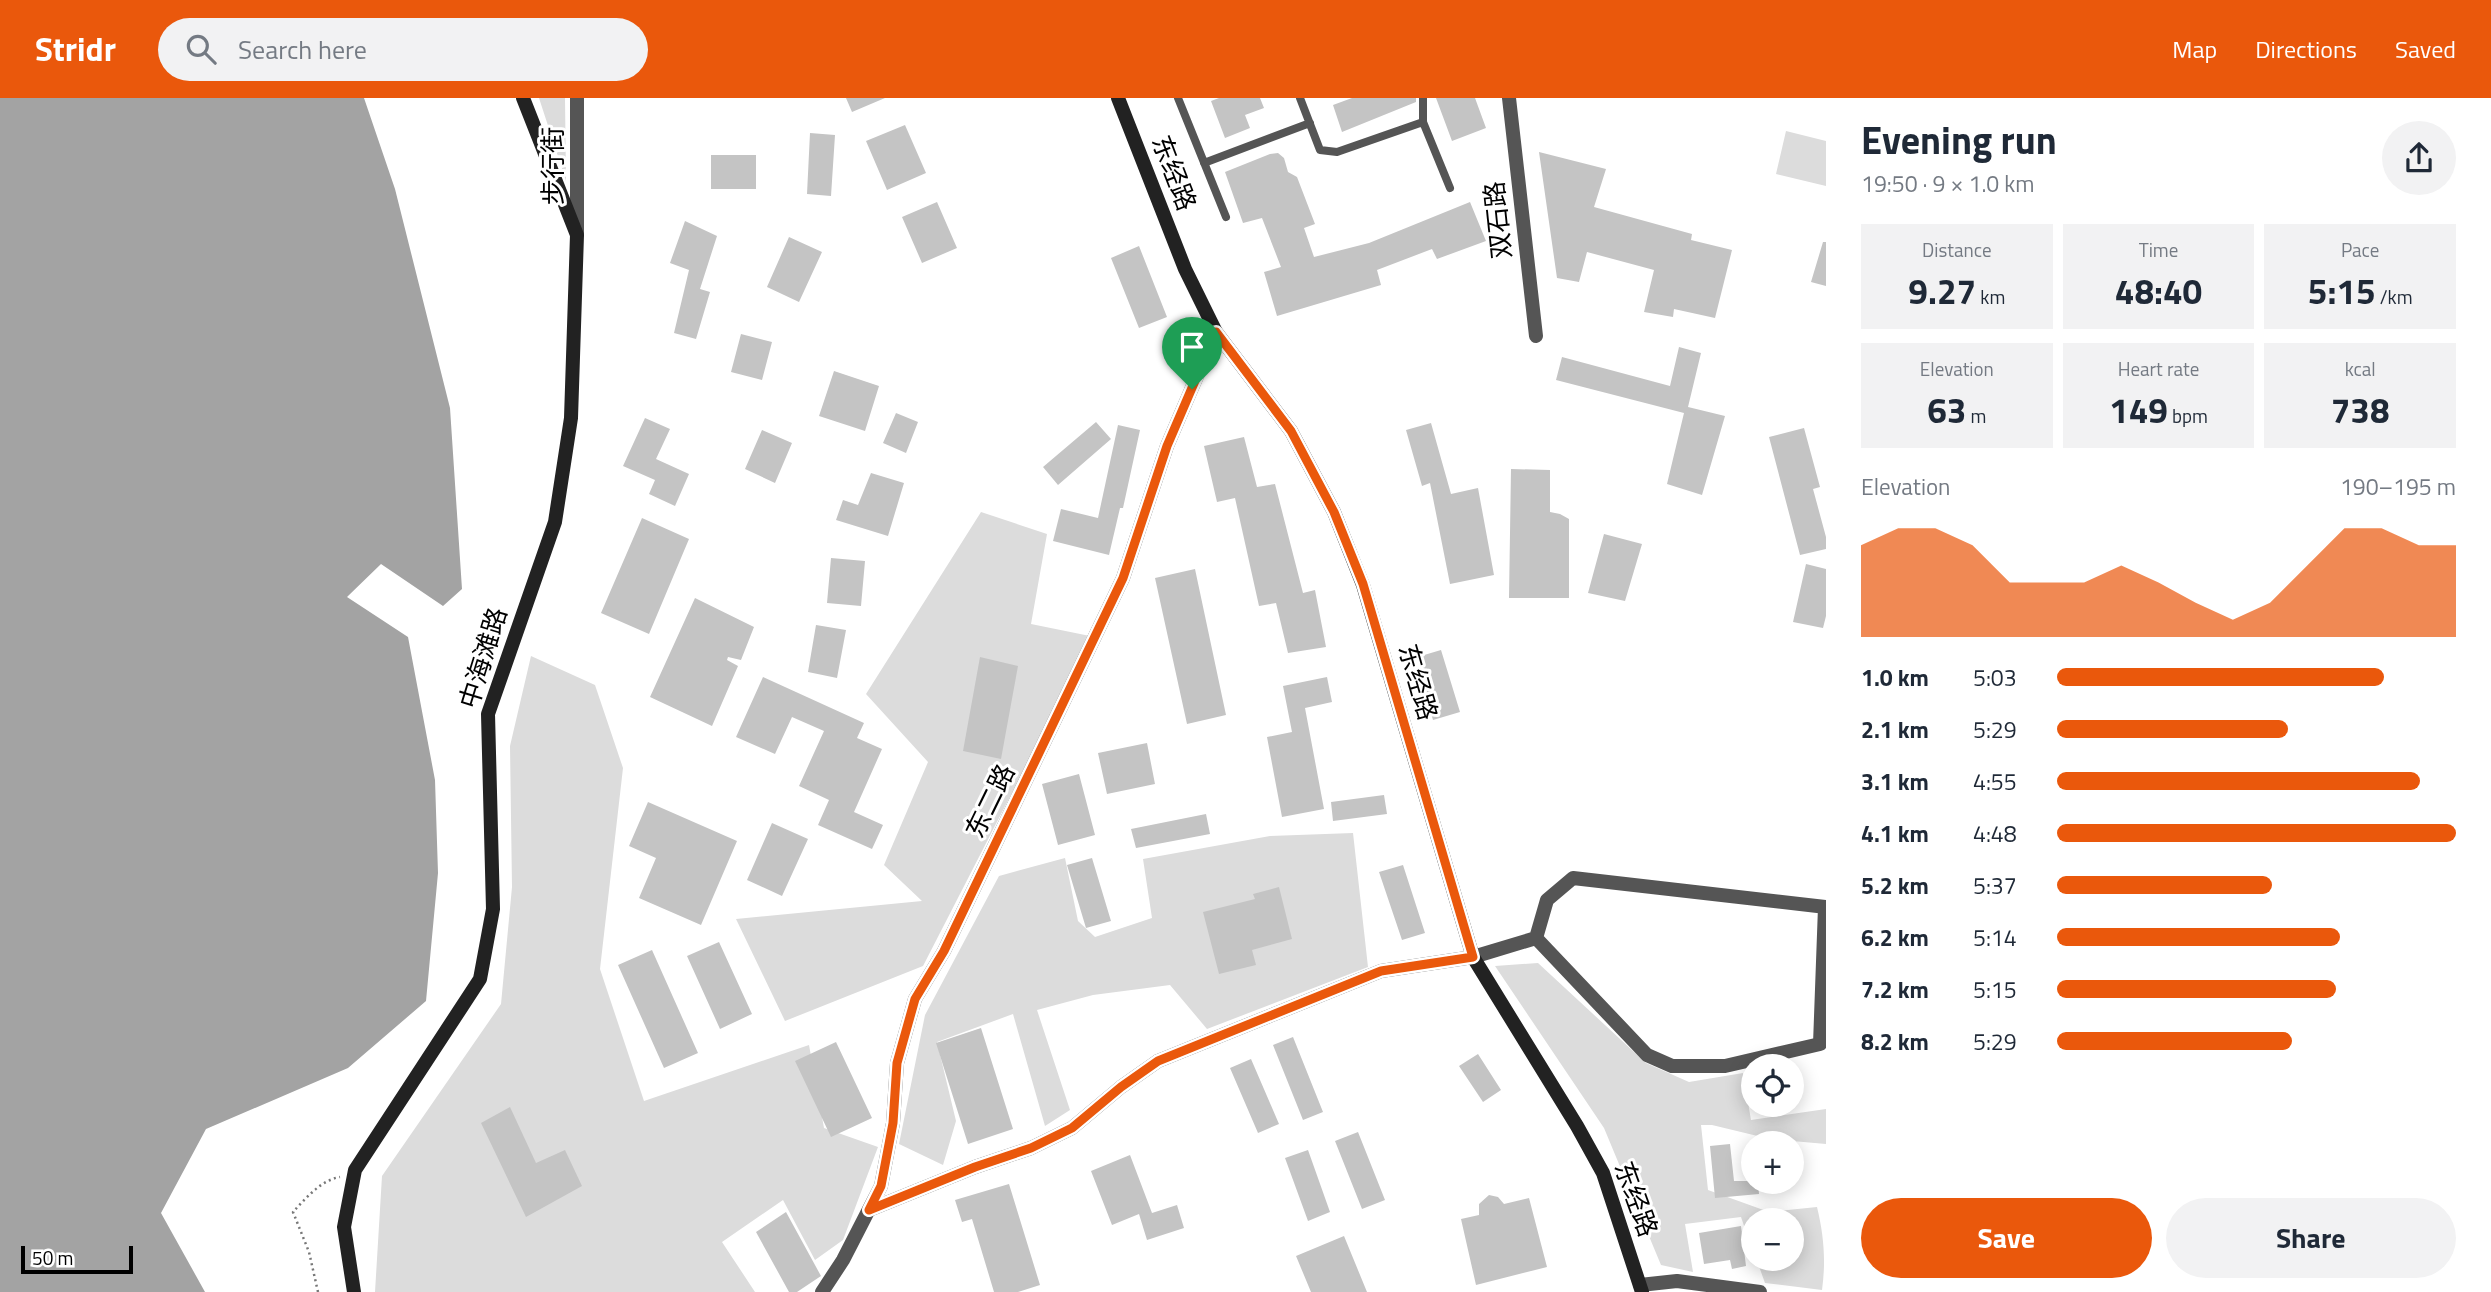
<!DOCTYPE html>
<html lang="en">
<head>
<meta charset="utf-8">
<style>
	:root { --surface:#fff; --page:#f2f2f3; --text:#1f2937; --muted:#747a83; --accent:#ea580c }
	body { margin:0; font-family:"Titillium Web","Noto Sans SC",sans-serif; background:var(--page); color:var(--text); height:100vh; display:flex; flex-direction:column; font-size:26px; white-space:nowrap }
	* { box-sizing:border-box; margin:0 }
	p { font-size:23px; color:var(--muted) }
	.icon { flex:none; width:38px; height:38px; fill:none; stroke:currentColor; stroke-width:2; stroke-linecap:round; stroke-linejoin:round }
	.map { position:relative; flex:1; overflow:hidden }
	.sheet { display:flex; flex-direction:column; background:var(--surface); width:665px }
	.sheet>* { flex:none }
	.buttons { position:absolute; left:1741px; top:956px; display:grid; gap:14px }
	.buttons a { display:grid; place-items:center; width:63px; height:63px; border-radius:50%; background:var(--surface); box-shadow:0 4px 18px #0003; font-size:35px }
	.scale { position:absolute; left:21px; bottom:18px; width:112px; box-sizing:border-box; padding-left:7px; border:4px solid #000; border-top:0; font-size:19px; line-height:24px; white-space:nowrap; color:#000; -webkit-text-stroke:5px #fff; paint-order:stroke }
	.pin { position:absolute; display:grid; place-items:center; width:60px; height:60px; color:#fff; margin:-72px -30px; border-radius:50% 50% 50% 0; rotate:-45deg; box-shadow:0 0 7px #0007 }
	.pin .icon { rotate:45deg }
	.round { display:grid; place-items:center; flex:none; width:74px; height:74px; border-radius:37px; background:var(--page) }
	.headline { display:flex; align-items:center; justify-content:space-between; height:119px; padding:0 35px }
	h1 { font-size:38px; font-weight:700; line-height:52px }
	.figures { display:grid; grid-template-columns:repeat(3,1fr); gap:10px; height:119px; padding:7px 35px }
	.figures div { display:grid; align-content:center; border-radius:0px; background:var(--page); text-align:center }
	.figures b { font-size:35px; font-weight:700 }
	.figures small { font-size:19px; font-weight:400 }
	.figures p { font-size:19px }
	.chart { height:196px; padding:14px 35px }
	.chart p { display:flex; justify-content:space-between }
	.chart svg { width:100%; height:126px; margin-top:7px; fill:var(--accent); opacity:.7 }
	.cta { display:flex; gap:14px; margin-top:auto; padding:14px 35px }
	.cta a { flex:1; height:80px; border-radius:42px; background:var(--accent); color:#fff; font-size:28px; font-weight:700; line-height:80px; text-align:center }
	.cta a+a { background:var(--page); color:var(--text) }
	ul { padding:0 35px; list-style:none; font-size:23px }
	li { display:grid; grid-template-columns:112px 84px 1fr; align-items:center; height:52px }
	li i { height:18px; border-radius:9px; background:var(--accent) }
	header { display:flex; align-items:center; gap:42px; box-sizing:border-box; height:98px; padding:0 35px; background:var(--accent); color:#fff }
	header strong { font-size:33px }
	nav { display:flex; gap:38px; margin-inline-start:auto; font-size:24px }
	.search { width:490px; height:63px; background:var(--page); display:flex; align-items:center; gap:18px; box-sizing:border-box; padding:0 24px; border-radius:38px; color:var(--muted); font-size:26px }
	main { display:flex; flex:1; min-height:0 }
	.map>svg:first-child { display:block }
</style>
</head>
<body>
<header>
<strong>Stridr</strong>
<div class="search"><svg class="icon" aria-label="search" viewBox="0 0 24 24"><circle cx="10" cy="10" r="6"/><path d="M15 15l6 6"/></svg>Search here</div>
<nav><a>Map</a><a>Directions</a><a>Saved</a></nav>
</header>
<main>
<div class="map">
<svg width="1826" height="1194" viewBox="0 0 1826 1194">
	<rect width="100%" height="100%" fill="#fff"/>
	<path fill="#dcdcdc" d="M539,0H565L566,83Z
		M1786,33L1826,43V88L1776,76Z
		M981,414L1047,436L1031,526L1090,538L1077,568L923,868L785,923L736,821L922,803L884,767L928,664L866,596Z
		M531,558L595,587L623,670L600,871L644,1003L809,947L824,1030L878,1049L843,1142L815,1162L783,1102L722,1144L755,1194H375L382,1078L501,906L512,789L510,648Z
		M1353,735L1368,869L1207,931L1170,887L1093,897L1037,912L1070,1012L1045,1028L1013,916L937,944L956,1023L943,1067L899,1046L925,917L999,778L1065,760L1078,823L1095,839L1152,820L1143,761L1270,738Z
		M1538,865L1646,965L1689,984L1743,975L1751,1022L1826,1011V1046L1770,1041L1712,1027H1701L1708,1092L1769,1114L1817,1109C1824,1138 1826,1163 1822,1192L1765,1185L1756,1160H1792V1122H1754L1753,1154L1741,1119L1685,1126L1693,1174L1661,1167L1604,1030L1495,868Z"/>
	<path fill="#a3a3a3" d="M0,0H364L395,91L450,310L462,491L443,508L381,466L347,499L408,539L435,682L438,775L426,903L348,970L206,1031L161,1115L205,1194H0Z"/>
	<path fill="#c4c4c4" d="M846,0H885L852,14Z
		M1219,0H1260L1264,10L1245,17L1250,30L1225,40L1211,3Z
		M1352,0H1416V4L1342,34L1333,7Z
		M1436,0H1475L1486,30L1452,43Z
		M905,27L926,75L887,92L866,43Z
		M810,35L835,37L831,98L807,96Z
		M1539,54L1606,71L1594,109L1692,136L1691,142L1732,152L1715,220L1674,211L1673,219L1644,214L1654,172L1587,154L1579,184L1557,180Z
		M1278,55L1284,60L1288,74L1297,79L1315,126L1304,130L1314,159L1369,145L1470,104L1486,143L1437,161L1432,151L1377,172L1381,187L1277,218L1264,174L1281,169L1262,120L1243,125L1225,74L1270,56Z
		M711,57H756V91H711Z
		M937,104L957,150L922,165L902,119Z
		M685,123L717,138L700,191L710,194L696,241L674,235L689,172L670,165Z
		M789,139L822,154L799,204L767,189Z
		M1823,144H1826V188L1811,184Z
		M1139,148L1167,219L1139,230L1111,160Z
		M741,236L772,244L762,282L731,274Z
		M1679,249L1701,255L1688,309L1725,318L1702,397L1667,386L1684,315L1556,282L1562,259L1670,288Z
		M834,273L879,288L865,333L819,318Z
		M896,315L918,324L906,355L883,345Z
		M645,320L670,331L656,361L689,376L675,408L649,396L655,382L623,368Z
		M1096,324L1111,341L1058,387L1043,369Z
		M1431,325L1451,396L1478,390L1494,477L1450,486L1430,385L1422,388L1406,332Z
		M1118,327L1140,332L1123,410H1120L1109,457L1053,443L1061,411L1098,420Z
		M1804,330L1820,389L1813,391L1826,439V451L1800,457L1769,339Z
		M762,332L792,345L775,385L745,371Z
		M1244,339L1257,389L1275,386L1303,495L1315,492L1326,549L1288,555L1276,505L1259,508L1235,400L1217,404L1204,348Z
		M1511,371L1550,372V414L1560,416L1569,421V500H1509Z
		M871,375L904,385L888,438L836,422L843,402L858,407Z
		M642,420L689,441L649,536L601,515Z
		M1604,436L1642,446L1625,503L1588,495Z
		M831,460L865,463L861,508L827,505Z
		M1806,466L1826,471V518L1823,530L1793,524Z
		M1195,471L1226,617L1187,626L1155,480Z
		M695,500L754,529L741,562L728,559L727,562L738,568L712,628L650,599Z
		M816,527L846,532L837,580L808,574Z
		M1441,552L1460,614L1433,622L1414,560Z
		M980,559L1018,568L1001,661L963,653Z
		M763,579L864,625L857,640L882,651L854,714L883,727L872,751L818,727L829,702L799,688L824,633L792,619L775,656L736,639Z
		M1327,579L1332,604L1305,610L1324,711L1282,719L1267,639L1292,634L1283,588Z
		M1147,645L1155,686L1107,696L1098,655Z
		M1079,676L1095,737L1058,747L1042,686Z
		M1384,697L1387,716L1333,723L1331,704Z
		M648,704L737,743L701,827L639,800L656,760L629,748Z
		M1206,716L1210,736L1136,750L1131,731Z
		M772,725L808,741L782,798L747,782Z
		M1092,760L1111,823L1086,830L1067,767Z
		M1403,767L1425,835L1402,842L1379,774Z
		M1279,789L1292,841L1252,852L1256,867L1219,876L1203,814L1255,801L1253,796Z
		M719,844L752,916L720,931L687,858Z
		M652,852L698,955L664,970L618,867Z
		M981,930L1013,1031L968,1046L936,945Z
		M1293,939L1323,1014L1303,1022L1273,947Z
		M836,944L872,1020L831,1039L795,963Z
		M1478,956L1501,992L1483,1004L1459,968Z
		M1251,961L1279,1026L1258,1035L1230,970Z
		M510,1009L536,1065L565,1052L582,1088L526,1119L481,1025Z
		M1358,1034L1385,1102L1362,1111L1335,1043Z
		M1730,1046L1734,1083H1758L1759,1096L1715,1100L1710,1048Z
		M1308,1052L1330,1114L1308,1123L1285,1060Z
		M1130,1057L1152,1115L1177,1107L1184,1130L1147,1142L1139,1116L1112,1127L1091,1073Z
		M1009,1086L1040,1187L1018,1194H994L972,1121L962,1124L955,1102Z
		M1489,1097L1498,1099L1504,1106L1529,1100L1547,1169L1476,1187L1461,1121L1479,1117V1106Z
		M786,1114L821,1178L797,1194H789L756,1134Z
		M1741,1128L1746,1168L1732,1171L1730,1162L1704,1166L1699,1135Z
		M1344,1138L1367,1194H1311L1296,1158Z"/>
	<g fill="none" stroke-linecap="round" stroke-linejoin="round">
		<path stroke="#777" stroke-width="2.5" stroke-dasharray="2 3.5" stroke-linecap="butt" d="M318,1194L309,1154L293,1114C306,1100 321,1082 340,1079"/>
		<path stroke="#555" stroke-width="8" d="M1178,0L1226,119
			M1300,0L1320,52L1337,54L1423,24
			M1423,0V24L1450,90
			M1204,65L1310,25"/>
		<path stroke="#555" stroke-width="14" d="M1509,0L1536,238
			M577,136V0
			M1536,840L1547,802L1573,780L1826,809
			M869,1112L975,1069L1031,1050L1072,1030L1121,989L1158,963L1381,873L1473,859L1536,840L1647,957L1672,968H1725L1820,946L1825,809
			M1640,1187L1677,1183L1760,1194"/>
		<path stroke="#555" stroke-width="14" d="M822,1194L843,1162L881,1088L893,1025L897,965L915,901L944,853L1123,480L1167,348L1216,234"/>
		<path stroke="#222" stroke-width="14" d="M1118,0L1185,171L1216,234L1291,333L1334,414L1363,487L1473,859L1577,1028L1603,1075L1642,1194
			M354,1194L344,1129L355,1072L480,881L493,811L488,616L555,424L571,320L577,137L523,0"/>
	</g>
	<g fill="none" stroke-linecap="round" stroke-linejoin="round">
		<defs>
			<path id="route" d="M1216,234L1291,333L1334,414L1363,486L1473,859L1381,873L1158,963L1121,989L1072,1030L1031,1050L975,1069L869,1112L881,1088L893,1025L897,965L915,901L944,853L1123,480L1167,348Z"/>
		</defs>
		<use href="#route" stroke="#fff" stroke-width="14"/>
		<use href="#route" stroke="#ea580c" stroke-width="9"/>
	</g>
	<g text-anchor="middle" stroke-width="6" stroke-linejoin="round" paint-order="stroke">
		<g font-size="26" fill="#000" stroke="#fff">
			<text transform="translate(553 68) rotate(-90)" y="9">步行街</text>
			<text transform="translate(1174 75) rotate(69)" y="9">东经路</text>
			<text transform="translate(1498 122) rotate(-96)" y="9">双石路</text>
			<text transform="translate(483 560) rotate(-73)" y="9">中海滩路</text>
			<text transform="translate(1418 584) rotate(74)" y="9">东经路</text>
			<text transform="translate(990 703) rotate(-64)" y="9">东二路</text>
			<text transform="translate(1636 1101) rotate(70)" y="9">东经路</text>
		</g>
	</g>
</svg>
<div class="buttons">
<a><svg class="icon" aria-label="locate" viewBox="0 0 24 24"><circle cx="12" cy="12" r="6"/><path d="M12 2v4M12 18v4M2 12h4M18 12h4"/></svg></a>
<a>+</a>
<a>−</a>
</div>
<div class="scale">50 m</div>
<div class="pin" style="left:1192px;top:291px;background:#1e9e55"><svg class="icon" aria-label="arrive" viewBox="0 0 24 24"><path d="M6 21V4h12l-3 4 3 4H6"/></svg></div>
</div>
<section class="sheet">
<div class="headline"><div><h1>Evening run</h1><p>19:50 · 9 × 1.0 km</p></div><a class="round"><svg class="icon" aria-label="share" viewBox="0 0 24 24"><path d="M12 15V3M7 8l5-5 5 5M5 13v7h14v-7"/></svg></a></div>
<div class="figures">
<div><p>Distance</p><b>9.27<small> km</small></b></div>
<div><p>Time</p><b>48:40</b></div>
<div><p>Pace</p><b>5:15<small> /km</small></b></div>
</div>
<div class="figures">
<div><p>Elevation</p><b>63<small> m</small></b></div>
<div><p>Heart rate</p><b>149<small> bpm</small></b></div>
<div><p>kcal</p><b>738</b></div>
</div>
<div class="chart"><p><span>Elevation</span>190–195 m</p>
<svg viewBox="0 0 160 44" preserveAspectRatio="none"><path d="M0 44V12L10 6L20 6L30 12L40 25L50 25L60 25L70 19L80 25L90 32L100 38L110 32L120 19L130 6L140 6L150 12L160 12V44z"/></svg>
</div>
<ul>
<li><b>1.0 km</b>5:03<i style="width:82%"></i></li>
<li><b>2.1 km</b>5:29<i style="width:58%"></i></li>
<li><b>3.1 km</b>4:55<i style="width:91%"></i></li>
<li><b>4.1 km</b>4:48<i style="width:100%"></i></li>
<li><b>5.2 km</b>5:37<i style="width:54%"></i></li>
<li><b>6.2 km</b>5:14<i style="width:71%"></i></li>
<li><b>7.2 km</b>5:15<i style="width:70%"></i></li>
<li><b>8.2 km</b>5:29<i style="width:59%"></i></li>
</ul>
<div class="cta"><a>Save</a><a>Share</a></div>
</section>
</main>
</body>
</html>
